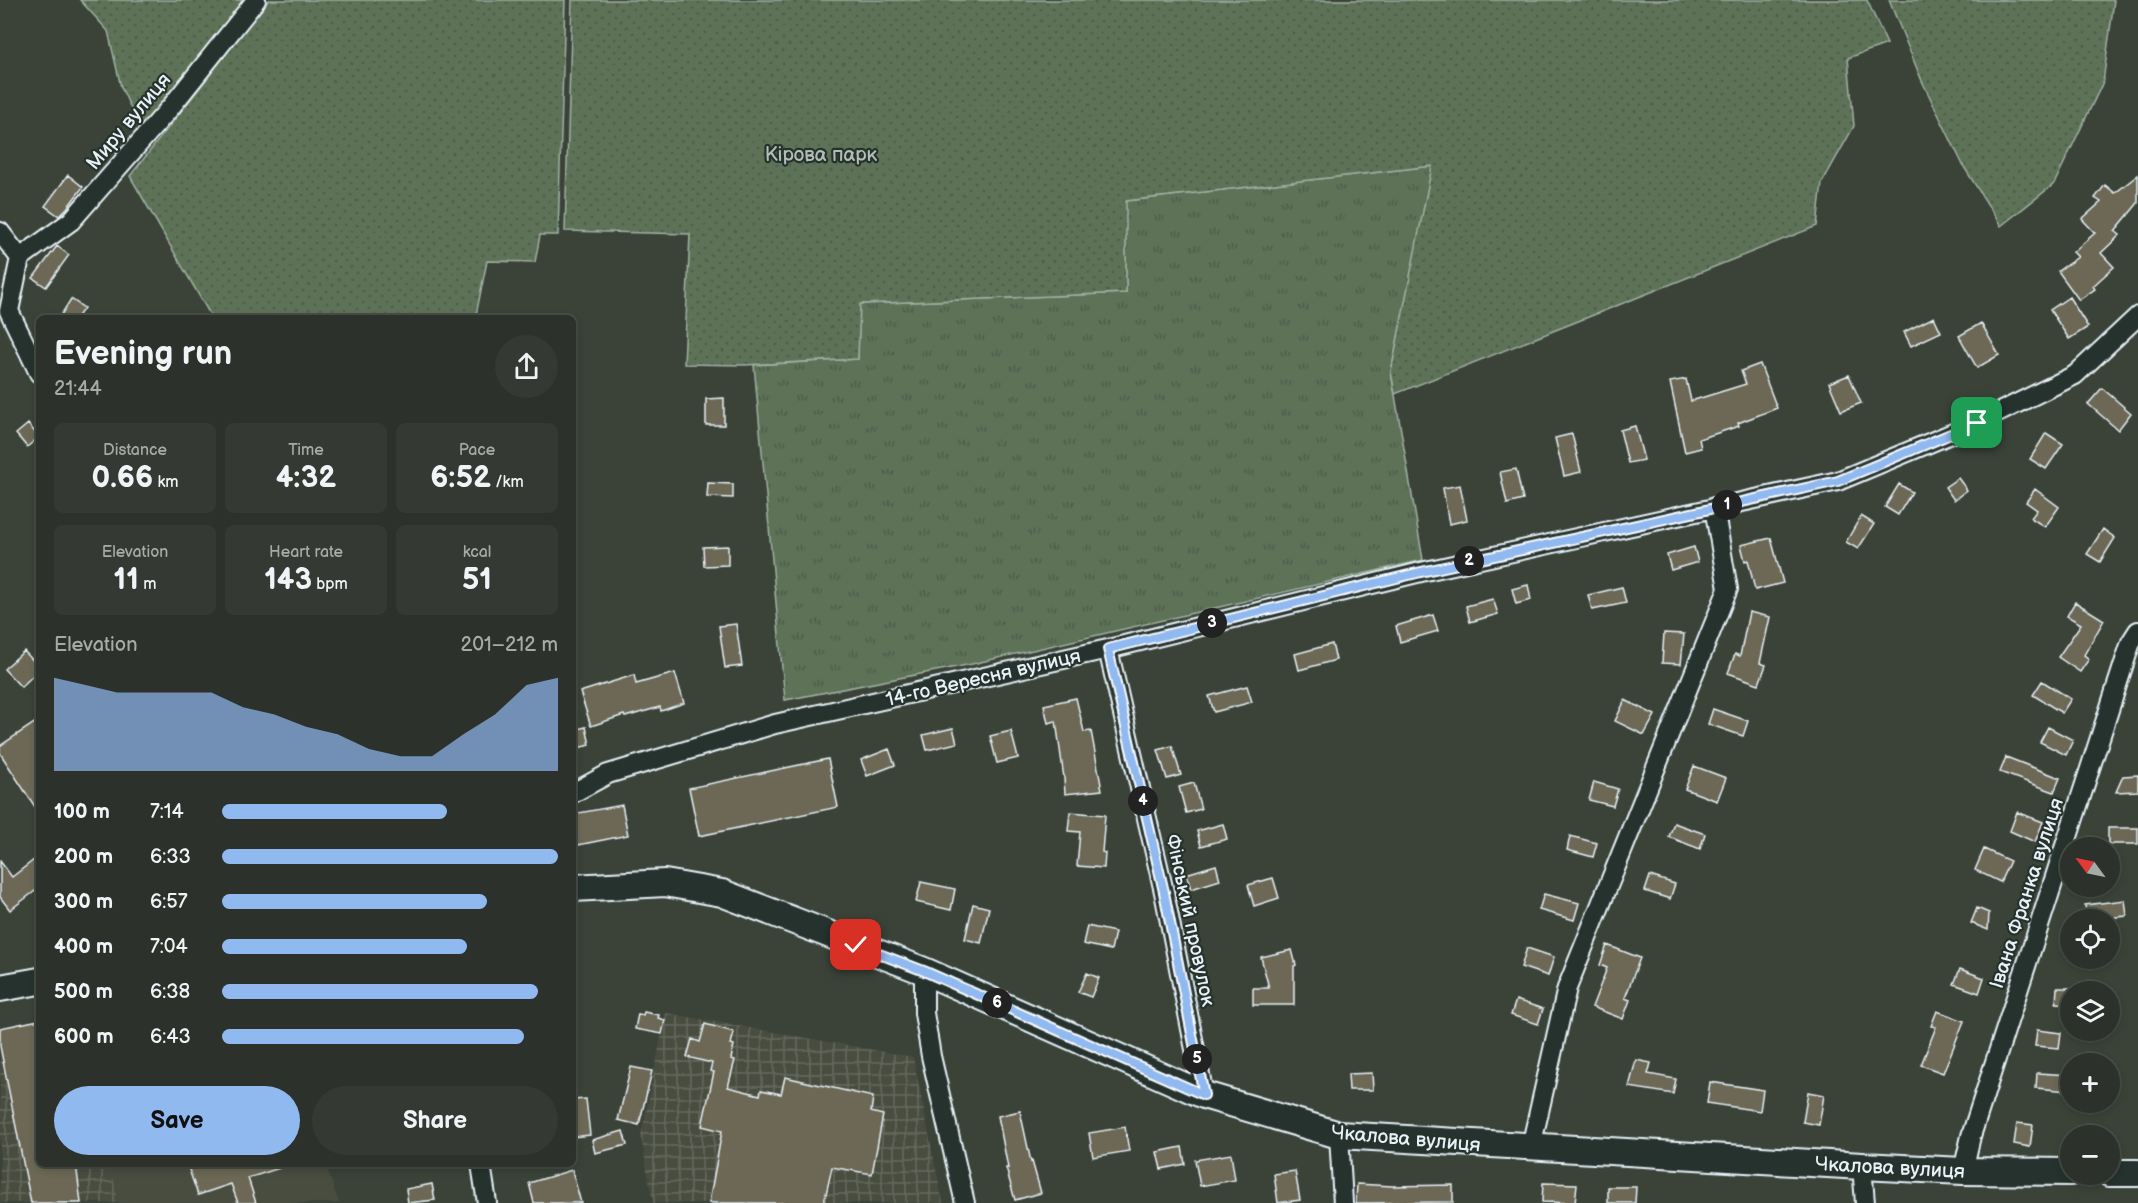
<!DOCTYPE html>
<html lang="en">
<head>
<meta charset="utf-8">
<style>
	:root { --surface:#2c322b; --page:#343a33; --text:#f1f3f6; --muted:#a6aaa9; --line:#484d47; --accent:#90b9f0 }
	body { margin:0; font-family:"Balsamiq Sans",sans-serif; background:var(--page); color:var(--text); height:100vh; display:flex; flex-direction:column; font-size:22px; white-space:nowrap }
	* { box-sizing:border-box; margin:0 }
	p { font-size:20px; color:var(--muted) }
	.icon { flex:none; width:33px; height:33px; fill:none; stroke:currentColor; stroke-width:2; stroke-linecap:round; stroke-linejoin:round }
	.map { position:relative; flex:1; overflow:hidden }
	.details { position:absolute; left:36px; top:315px; width:540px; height:852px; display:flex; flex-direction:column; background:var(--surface); border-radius:9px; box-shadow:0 3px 9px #0003,0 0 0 2px var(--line) }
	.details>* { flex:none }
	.needle { width:39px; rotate:303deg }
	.tools { position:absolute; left:2060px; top:837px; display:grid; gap:12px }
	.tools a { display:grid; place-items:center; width:60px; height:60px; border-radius:50%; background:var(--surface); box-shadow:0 3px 9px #0003,0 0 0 2px var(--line); font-size:30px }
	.pin { position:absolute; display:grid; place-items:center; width:51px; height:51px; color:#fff; margin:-26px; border-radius:12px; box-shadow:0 3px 9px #0006 }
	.km { position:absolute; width:30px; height:30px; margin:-15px; border-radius:50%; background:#222; color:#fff; font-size:16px; line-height:30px; text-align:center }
	.round { display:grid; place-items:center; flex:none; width:63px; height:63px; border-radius:32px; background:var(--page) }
	.summary { display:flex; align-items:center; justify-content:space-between; height:102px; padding:0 18px }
	h1 { font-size:33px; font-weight:800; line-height:45px }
	.stats { display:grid; grid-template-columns:repeat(3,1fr); gap:9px; height:102px; padding:6px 18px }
	.stats div { display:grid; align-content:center; border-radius:9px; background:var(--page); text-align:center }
	.stats b { font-size:30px; font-weight:800 }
	.stats small { font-size:16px; font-weight:400 }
	.stats p { font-size:16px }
	.chart { height:168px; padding:12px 18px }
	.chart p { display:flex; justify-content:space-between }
	.chart svg { width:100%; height:108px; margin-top:6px; fill:var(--accent); opacity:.7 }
	.primary-button { display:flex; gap:12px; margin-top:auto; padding:12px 18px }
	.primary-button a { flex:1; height:69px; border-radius:36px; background:var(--accent); color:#111; font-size:24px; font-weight:800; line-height:69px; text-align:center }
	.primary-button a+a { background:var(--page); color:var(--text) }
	ul { padding:0 18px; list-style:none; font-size:20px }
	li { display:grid; grid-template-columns:96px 72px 1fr; align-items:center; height:45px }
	li i { height:15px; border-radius:8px; background:var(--accent) }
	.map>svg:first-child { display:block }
</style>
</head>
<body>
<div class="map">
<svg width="2138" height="1203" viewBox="0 0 2138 1203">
	<defs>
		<pattern id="industrial-grid" width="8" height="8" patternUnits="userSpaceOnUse" patternTransform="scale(1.5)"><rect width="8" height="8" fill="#4a4e41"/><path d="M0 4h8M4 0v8" fill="none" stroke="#64685d"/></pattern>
		<pattern id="grass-tufts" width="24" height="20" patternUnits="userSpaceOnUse" patternTransform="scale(1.5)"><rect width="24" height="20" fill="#5d7256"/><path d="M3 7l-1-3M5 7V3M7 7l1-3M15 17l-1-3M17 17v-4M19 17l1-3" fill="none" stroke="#505b4f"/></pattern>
		<pattern id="park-dots" width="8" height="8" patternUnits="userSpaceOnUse" patternTransform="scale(1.5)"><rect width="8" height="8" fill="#5d7256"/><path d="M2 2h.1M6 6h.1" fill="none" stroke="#505b4f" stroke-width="1.8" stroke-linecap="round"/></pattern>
	</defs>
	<rect width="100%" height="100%" fill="#3b4339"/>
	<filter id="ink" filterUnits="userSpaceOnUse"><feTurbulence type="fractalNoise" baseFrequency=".0167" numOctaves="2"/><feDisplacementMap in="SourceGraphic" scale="12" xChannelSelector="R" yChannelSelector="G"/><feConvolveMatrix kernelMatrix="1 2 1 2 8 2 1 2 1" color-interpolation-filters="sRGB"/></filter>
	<g filter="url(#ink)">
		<path fill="#4a4e41" d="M110,1164H325L339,1203H119Z"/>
		<path fill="url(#industrial-grid)" d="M666,1013L913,1057L943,1203H653L641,1137Z
			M39,1020V1164H110L119,1203H0V1028Z"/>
		<path fill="url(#grass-tufts)" stroke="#a2b2a7" stroke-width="1.5" d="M1433,166L1391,372L1423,560L972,664L785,700L754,365L858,359L859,304L1126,293L1125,201Z"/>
		<path fill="url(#park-dots)" stroke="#a2b2a7" stroke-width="1.5" d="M80,0H247L142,132L121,87L108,31Z
			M269,0H565L558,235H540L535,262L487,261L476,315L469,318H212L130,176Z
			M572,0H1867L1887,44L1848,58L1854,126L1822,183L1817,226L1395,394L1391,372L1432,166L1126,201V293L860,304L858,359L745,365L684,364L690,234L565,231Z
			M1889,0H2114L2103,82L2054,184L2001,226L1964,167L1922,81Z"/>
		<path fill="#6c6855" stroke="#e8f1f8" stroke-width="1.5" d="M68,175L83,187L67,208L59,216L45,206Z
			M2138,175V203L2115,231L2120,235L2101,253L2114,267L2093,286L2095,289L2079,300L2058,271L2078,257L2073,252L2095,233L2082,219L2101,202L2095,198L2105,185L2115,193Z
			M57,246L69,255L46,287L33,278Z
			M2069,297L2088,327L2069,339L2050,310Z
			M71,299L84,308L77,318H59Z
			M1934,317L1941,332L1911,346L1904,332Z
			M1981,323L1999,355L1977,368L1959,336Z
			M1760,364L1777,408L1738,423L1739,426L1699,439L1701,448L1685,452L1670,382L1686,379L1691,401L1746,384L1741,371Z
			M1849,375L1861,403L1841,411L1829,383Z
			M2102,388L2131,413L2118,430L2088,404Z
			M724,398V425H706V399Z
			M28,424L39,437L27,447L16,434Z
			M1635,426L1644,460L1628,463L1620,430Z
			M2046,433L2063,444L2046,469L2030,459Z
			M1572,434L1581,472L1564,476L1555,438Z
			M1516,469L1523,500L1507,504L1500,472Z
			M1958,478L1967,490L1954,500L1945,487Z
			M708,483L733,484V498L707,497Z
			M1899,484L1912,492L1898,515L1885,507Z
			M1460,485L1467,520L1449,524L1443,488Z
			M2035,489L2059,507L2045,527L2031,518L2037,510L2026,502Z
			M1861,516L1874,524L1858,549L1846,542Z
			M2103,529L2115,538L2100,562L2087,554Z
			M1771,538L1783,583L1755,590L1748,560L1745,561L1741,545Z
			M728,546V565L704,566L703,547Z
			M1694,547L1698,562L1671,570L1667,555Z
			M1528,585L1531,600L1516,604L1512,589Z
			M1622,587L1626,603L1592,610L1588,595Z
			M1493,599L1498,614L1470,622L1466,606Z
			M2075,602L2104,620L2084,655L2089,659L2080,672L2058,657L2081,624L2067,616Z
			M1749,612L1770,617L1760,663L1766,665L1759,684L1728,673L1735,654L1740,656Z
			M1433,615L1438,631L1400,642L1396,626Z
			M736,624L742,666L725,668L719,626Z
			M1664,633L1684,634L1681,664L1662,663Z
			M1332,644L1336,660L1299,670L1295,654Z
			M24,651L39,667V670L21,687L4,669Z
			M675,673L684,703L661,711L660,707L625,717L624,715L591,726L580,692L634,675L636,684Z
			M2042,681L2071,699L2062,713L2033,695Z
			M1247,686L1252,702L1214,712L1209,696Z
			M1076,698L1084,732L1091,731L1102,790L1065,794L1064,778L1056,721L1048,723L1044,705Z
			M1625,700L1655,715L1644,735L1615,721Z
			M1713,709L1748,721L1743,736L1708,724Z
			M39,720V813L0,753V746Z
			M586,727L590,745L573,749V730Z
			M2048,727L2073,740L2066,755L2040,742Z
			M953,728L957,743L927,750L923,735Z
			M1011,731L1018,758L997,763L990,736Z
			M1172,746L1181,775L1167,779L1158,750Z
			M889,749L895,765L867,776L861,760Z
			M2006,757L2060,778L2054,792L2000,772Z
			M828,759L838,807L699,836L689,788Z
			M1694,766L1726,778L1717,801L1685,789Z
			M2138,775V791L2116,792L2123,776Z
			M1594,782L1618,789L1613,806L1589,800Z
			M1194,783L1201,809L1186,813L1179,787Z
			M622,805L628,835L573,846V814Z
			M1070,812L1105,815L1102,852L1105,853L1104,868L1077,866L1080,832L1068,831Z
			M2017,812L2043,822L2035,842L2010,831Z
			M1674,823L1705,834L1700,849L1669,837Z
			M1223,824L1227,839L1201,846L1197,831Z
			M2108,828H2138V844H2108Z
			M1570,836L1597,843L1593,857L1567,850Z
			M1984,849L2010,861L2000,882L1975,870Z
			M39,856V888L10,910L0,897V861L12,877Z
			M1216,865L1220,880L1191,889L1186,874Z
			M1650,876L1675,884L1670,899L1645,891Z
			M1273,878L1279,898L1254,906L1248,885Z
			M921,882L955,889L951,910L916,902Z
			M1544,894L1579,903L1574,920L1539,910Z
			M2125,900L2127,916L2087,920L2085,905Z
			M973,904L989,908L981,943L965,939Z
			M1977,908L1989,913L1988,930L1971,923Z
			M1087,926L1115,932L1111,950L1083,944Z
			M1607,945L1640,958L1625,998L1630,1000L1623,1019L1592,1007L1607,968L1600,965Z
			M1527,948L1554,957L1548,976L1521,967Z
			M1292,950L1296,965L1294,966V1005H1253V988H1269L1261,957Z
			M1960,969L1984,978L1979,993L1954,984Z
			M1087,973L1099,978L1091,997L1078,992Z
			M2057,988H2070V1004L2056,1003Z
			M1516,1000L1543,1009L1538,1024L1511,1015Z
			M1937,1011L1964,1021L1943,1073L1921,1065L1936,1027L1931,1026Z
			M644,1012L659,1015L658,1018L665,1020L662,1034L635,1029L638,1014L643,1015Z
			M39,1020V1164H76L81,1203H31L0,1046V1028Z
			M705,1024L734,1032L731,1044L734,1045L731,1059L735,1060L728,1087L760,1095L761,1090L781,1094L785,1077L873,1097L871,1112L883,1115L872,1174L832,1167L824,1203H709L722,1131L702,1126L714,1072L710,1071L712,1063L687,1057L692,1039L700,1042Z
			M2037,1030L2061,1033L2059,1048L2035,1046Z
			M1636,1060L1651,1063L1648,1074L1676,1079L1673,1094L1629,1087Z
			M631,1067L652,1071L639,1125L618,1120Z
			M1372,1073L1373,1090H1349L1348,1074Z
			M2037,1073L2070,1075L2068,1091L2036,1088Z
			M1710,1082L1763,1090L1760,1111L1707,1103Z
			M1808,1092L1824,1095L1819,1125L1803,1122Z
			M586,1099L590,1135L573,1137V1100Z
			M1020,1111L1031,1162L1032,1161L1041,1193L1015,1200L1006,1168H1008L998,1116Z
			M2017,1123L2033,1125L2030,1147L2014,1144Z
			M1125,1127L1129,1151L1093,1157L1089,1133Z
			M623,1131L627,1145L595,1153L592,1140Z
			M1182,1147L1185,1164L1161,1169L1157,1152Z
			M1231,1154L1235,1180L1200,1186L1195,1160Z
			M187,1164H283V1167L248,1178L256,1203H238L231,1184L198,1195Z
			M572,1170L581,1203H534L529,1183Z
			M1295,1171L1300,1200L1278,1203L1274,1174Z
			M1543,1183L1577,1184L1575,1203L1542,1202Z
			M432,1184L435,1200L408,1203L406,1189Z
			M1357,1184L1392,1186L1453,1185V1202L1356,1203Z
			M1608,1187H1636L1635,1203H1608Z"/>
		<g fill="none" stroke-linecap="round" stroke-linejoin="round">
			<defs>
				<path id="street" d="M0,232L20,258L9,311L39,373
					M20,258L71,221L170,108L256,0
					M1108,649L1164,892L1204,1095
					M573,793L608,774L775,724L1108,649L1421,572L1838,481L1977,423L2075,375L2138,316
					M924,971V1013L931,1056L965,1203
					M1339,1135L1343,1203
					M1531,1147L1567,988L1728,589L1714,507
					M481,1164L487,1203
					M1862,1166L1865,1203
					M1963,1171L1971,1136L2131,642L2138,631"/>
				<path id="secondary" d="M573,888L665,883L722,893L924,971L1204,1095L1339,1135L1862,1166L1963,1171L2070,1172
					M0,988L39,981
					M2109,1173H2138"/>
			</defs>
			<use href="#street" stroke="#e8f1f8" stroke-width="22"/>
			<use href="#secondary" stroke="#e8f1f8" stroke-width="30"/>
			<use href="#street" stroke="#26332d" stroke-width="18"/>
			<use href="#secondary" stroke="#26332d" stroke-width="26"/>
		</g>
	</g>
	<g fill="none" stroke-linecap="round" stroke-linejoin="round" filter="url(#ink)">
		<defs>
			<path id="route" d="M856,945L924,971L1204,1095L1164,892L1108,649L1421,572L1838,481L1977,423"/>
		</defs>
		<use href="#route" stroke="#fff" stroke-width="12"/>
		<use href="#route" stroke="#90b9f0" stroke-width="8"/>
	</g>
	<g text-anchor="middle" stroke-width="4.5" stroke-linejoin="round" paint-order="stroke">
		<g font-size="20" fill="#e8f1f8" stroke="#26332d">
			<text transform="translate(128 121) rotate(-50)" y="7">Миру вулиця</text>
			<text transform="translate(983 677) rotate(-13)" y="7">14-го Вересня вулиця</text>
			<text transform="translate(2026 893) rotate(-72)" y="7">Івана Франка вулиця</text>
			<text transform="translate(1191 920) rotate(78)" y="7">Фінський провулок</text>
			<text transform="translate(1406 1138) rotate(5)" y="7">Чкалова вулиця</text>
			<text transform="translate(1890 1167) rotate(3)" y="7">Чкалова вулиця</text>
		</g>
		<g font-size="20" fill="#b0beb7" stroke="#26332d">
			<text x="821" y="161">Кірова парк</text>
		</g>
	</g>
</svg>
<div class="tools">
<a><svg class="needle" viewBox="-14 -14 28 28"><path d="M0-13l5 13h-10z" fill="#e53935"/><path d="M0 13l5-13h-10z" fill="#a6aaa9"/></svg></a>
<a><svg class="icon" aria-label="locate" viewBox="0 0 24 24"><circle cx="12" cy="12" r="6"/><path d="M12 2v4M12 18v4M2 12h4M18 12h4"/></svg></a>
<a><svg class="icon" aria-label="layers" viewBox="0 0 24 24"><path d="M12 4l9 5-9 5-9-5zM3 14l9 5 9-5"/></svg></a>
<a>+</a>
<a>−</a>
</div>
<div class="pin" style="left:1977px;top:423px;background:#1e9e55"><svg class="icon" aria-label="arrive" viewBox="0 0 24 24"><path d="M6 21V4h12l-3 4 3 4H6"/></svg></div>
<div class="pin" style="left:856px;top:945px;background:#d93025"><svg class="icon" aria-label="check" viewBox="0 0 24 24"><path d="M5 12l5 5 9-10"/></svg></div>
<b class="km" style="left:1727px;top:505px">1</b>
<b class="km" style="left:1469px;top:561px">2</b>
<b class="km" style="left:1212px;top:623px">3</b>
<b class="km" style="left:1143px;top:801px">4</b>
<b class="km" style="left:1197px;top:1059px">5</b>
<b class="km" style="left:997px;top:1003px">6</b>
<section class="details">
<div class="summary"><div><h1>Evening run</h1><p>21:44</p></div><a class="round"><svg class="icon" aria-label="share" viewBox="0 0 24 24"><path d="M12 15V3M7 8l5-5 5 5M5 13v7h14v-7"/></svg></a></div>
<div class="stats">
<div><p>Distance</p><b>0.66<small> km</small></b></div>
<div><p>Time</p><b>4:32</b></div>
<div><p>Pace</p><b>6:52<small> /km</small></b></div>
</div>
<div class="stats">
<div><p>Elevation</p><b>11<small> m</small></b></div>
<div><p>Heart rate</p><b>143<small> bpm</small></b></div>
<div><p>kcal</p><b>51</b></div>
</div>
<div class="chart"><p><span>Elevation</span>201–212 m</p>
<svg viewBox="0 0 160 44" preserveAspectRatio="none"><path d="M0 44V6L10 9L20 12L30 12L40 12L50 12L60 18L70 21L80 26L90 29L100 35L110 38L120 38L130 29L140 21L150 9L160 6V44z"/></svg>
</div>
<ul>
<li><b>100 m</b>7:14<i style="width:67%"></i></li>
<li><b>200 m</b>6:33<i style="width:100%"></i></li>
<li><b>300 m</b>6:57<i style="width:79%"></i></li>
<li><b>400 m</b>7:04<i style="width:73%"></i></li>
<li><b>500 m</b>6:38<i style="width:94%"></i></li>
<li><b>600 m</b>6:43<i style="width:90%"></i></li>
</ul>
<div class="primary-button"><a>Save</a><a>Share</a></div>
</section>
</div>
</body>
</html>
